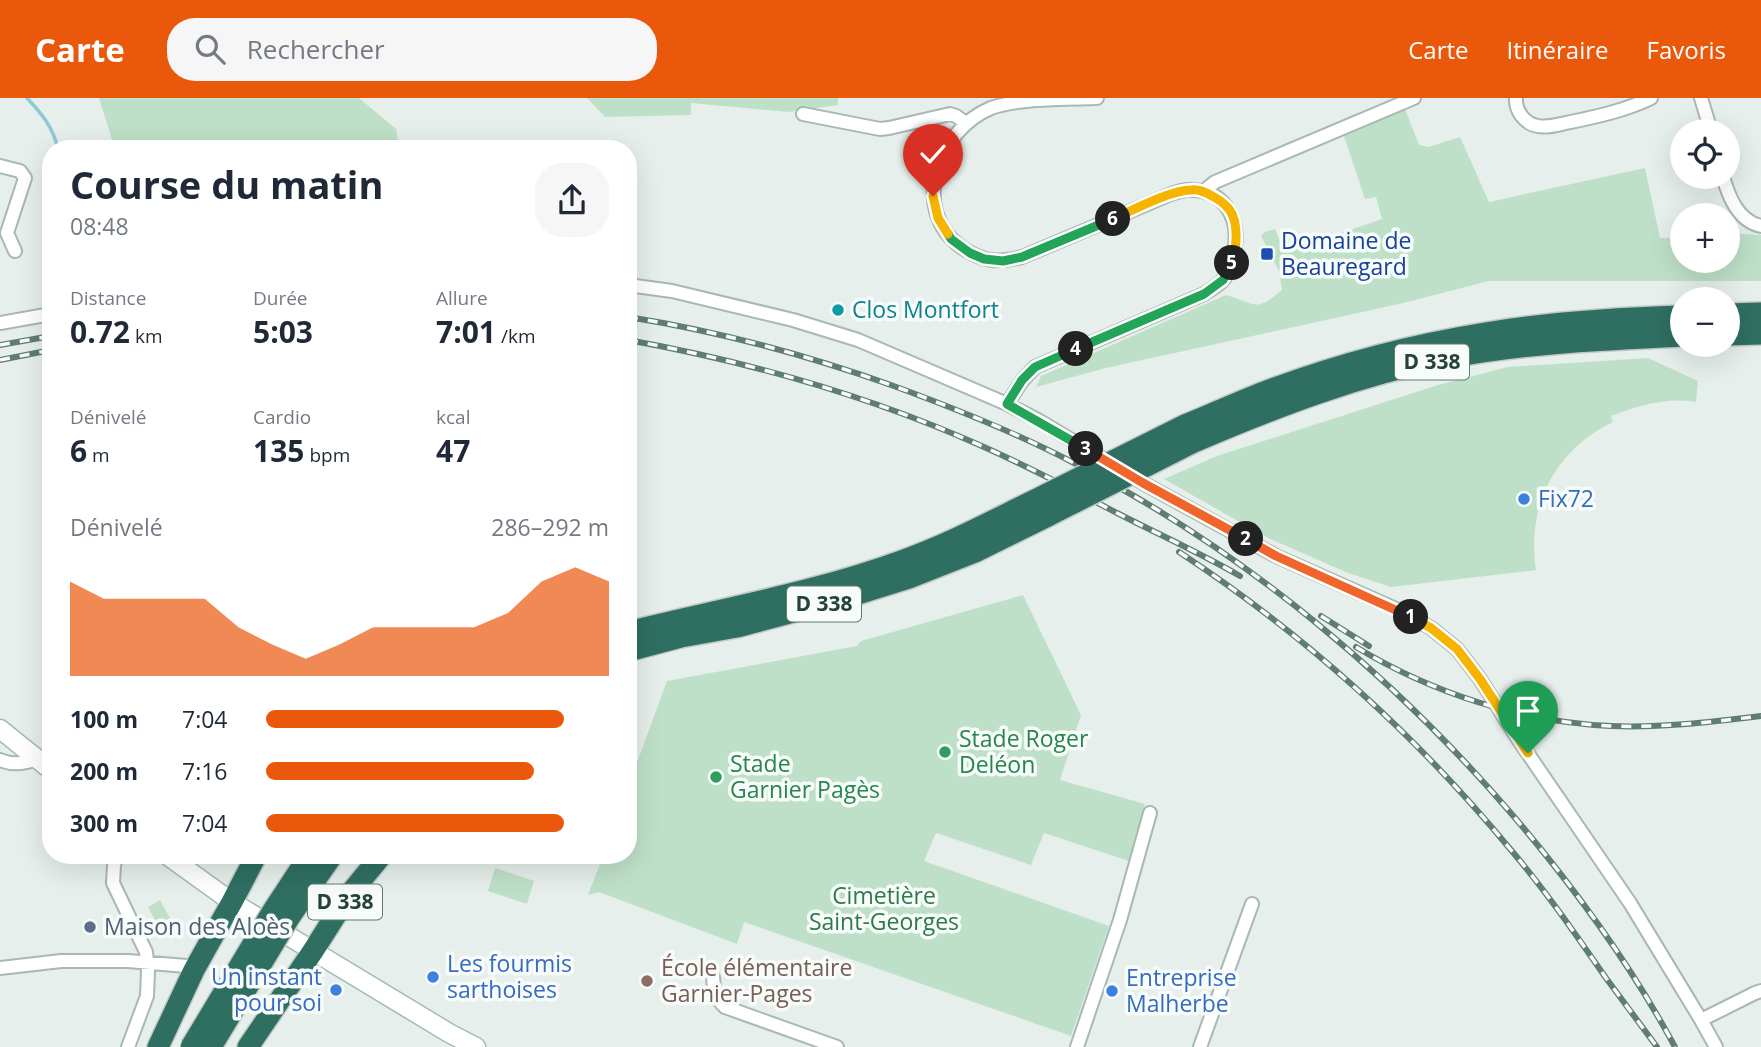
<!DOCTYPE html>
<html lang="fr">
<head>
<meta charset="utf-8">
<style>
	:root { --surface:#fff; --page:#f6f6f7; --text:#1f2937; --muted:#747a83; --accent:#ea580c }
	body { margin:0; font-family:"Open Sans",sans-serif; background:var(--page); color:var(--text); height:100vh; display:flex; flex-direction:column; font-size:26px; white-space:nowrap }
	* { box-sizing:border-box; margin:0 }
	p { font-size:23px; color:var(--muted) }
	.icon { flex:none; width:38px; height:38px; fill:none; stroke:currentColor; stroke-width:2; stroke-linecap:round; stroke-linejoin:round }
	.map { position:relative; flex:1; overflow:hidden }
	.details { position:absolute; left:42px; top:42px; width:595px; height:724px; display:flex; flex-direction:column; background:var(--surface); border-radius:28px; box-shadow:0 7px 28px #0002 }
	.details>* { flex:none }
	.fabs { position:absolute; left:1670px; top:21px; display:grid; gap:14px }
	.fabs a { display:grid; place-items:center; width:70px; height:70px; border-radius:50%; background:var(--surface); box-shadow:0 7px 28px #0002; font-size:35px }
	.pin { position:absolute; display:grid; place-items:center; width:60px; height:60px; color:#fff; margin:-72px -30px; border-radius:50% 50% 50% 0; rotate:-45deg; box-shadow:0 0 7px #0007 }
	.pin .icon { rotate:45deg }
	.km { position:absolute; width:35px; height:35px; margin:-18px; border-radius:50%; background:#222; color:#fff; font-size:19px; line-height:35px; text-align:center }
	.round { display:grid; place-items:center; flex:none; width:74px; height:74px; border-radius:28px; background:var(--page) }
	.headline { display:flex; align-items:center; justify-content:space-between; height:119px; padding:0 28px }
	h1 { font-size:38px; font-weight:700; line-height:52px }
	.figures { display:grid; grid-template-columns:repeat(3,1fr); gap:10px; height:119px; padding:7px 28px }
	.figures div { display:grid; align-content:center }
	.figures b { font-size:30px; font-weight:700 }
	.figures small { font-size:19px; font-weight:400 }
	.figures p { font-size:19px }
	.chart { height:196px; padding:14px 28px }
	.chart p { display:flex; justify-content:space-between }
	.chart svg { width:100%; height:126px; margin-top:7px; fill:var(--accent); opacity:.7 }
	ul { padding:0 28px; list-style:none; font-size:23px }
	li { display:grid; grid-template-columns:112px 84px 1fr; align-items:center; height:52px }
	li i { height:18px; border-radius:9px; background:var(--accent) }
	header { display:flex; align-items:center; gap:42px; box-sizing:border-box; height:98px; padding:0 35px; background:var(--accent); color:#fff }
	header strong { font-size:33px }
	nav { display:flex; gap:38px; margin-inline-start:auto; font-size:24px }
	.search { width:490px; height:63px; background:var(--page); display:flex; align-items:center; gap:18px; box-sizing:border-box; padding:0 24px; border-radius:28px; color:var(--muted); font-size:26px }
	.map>svg:first-child { display:block }
</style>
</head>
<body>
<header>
<strong>Carte</strong>
<div class="search"><svg class="icon" aria-label="search" viewBox="0 0 24 24"><circle cx="10" cy="10" r="6"/><path d="M15 15l6 6"/></svg>Rechercher</div>
<nav><a>Carte</a><a>Itinéraire</a><a>Favoris</a></nav>
</header>
<div class="map">
<svg width="1761" height="949" viewBox="0 0 1761 949">
	<rect width="100%" height="100%" fill="#e6efeb"/>
	<path fill="#bfe0c8" d="M99,0H359L396,31L399,48L398,51H115Z
		M587,0H838V7L789,14L691,5V17L605,19Z
		M1405,11L1419,47L1428,49L1460,39L1489,104L1645,70L1660,140L1682,139V163H1727V135L1761,137V183H1489L1399,206L1106,270L1036,289L1041,278L1226,197C1256,206 1255,215 1282,192L1279,173L1261,138L1265,134L1275,131L1283,151L1289,153L1382,121L1376,99L1365,101L1343,35Z
		M1648,260L1698,283L1696,304C1667,299 1637,308 1611,318L1613,324C1555,352 1526,408 1536,472L1391,489L1348,475L1266,439L1164,381L1217,358L1438,287L1508,269Z
		M1023,497L1081,617L1060,682L1145,706L1129,763L1044,735L1031,767L936,735L924,763L1109,828L1071,938L744,824L737,846L599,794L588,797L603,758H628V689L667,583L857,548L861,543Z
		M495,770L534,783L527,806L488,793Z
		M160,802L173,826L161,833L148,809Z"/>
	<g fill="none" stroke-linecap="round" stroke-linejoin="round">
		<path stroke="#8ec9d4" stroke-width="3.5" d="M27,0C42,16 53,29 58,51"/>
		<defs>
			<path id="street" d="M1516,0C1515,13 1525,26 1538,28C1547,30 1557,27 1566,25C1595,19 1624,13 1651,0
				M1701,0L1711,33
				M803,16L880,31L889,30L950,16L956,18L966,25
				M0,68L20,73L25,80L7,135L15,153
				M1723,79C1729,99 1738,123 1761,128
				M1204,93L1215,84L1414,0
				M628,187L672,193L793,222L858,242L1007,306L1038,322L1143,385L1276,458L1398,512L1431,530L1457,551L1480,581L1520,644L1630,805L1701,922L1716,949
				M0,225L51,216
				M1007,306L1022,283L1035,269L1204,196C1210,192 1217,188 1222,183C1230,175 1234,160 1235,148C1239,119 1224,93 1192,92C1185,91 1178,94 1171,96L1022,159C997,165 983,164 961,149C909,111 938,32 991,10C1020,0 1066,1 1097,0
				M0,662C11,667 25,666 36,661
				M117,758L114,767L113,785L146,854L148,872L147,898L128,949
				M0,870L61,863H128L186,868L194,872
				M713,879C714,892 715,900 725,909L837,949
				M1701,922L1755,895L1761,893
				M1077,949L1120,822L1150,715
				M1200,949L1252,806"/>
			<path id="secondary" d="M0,631L51,672
				M168,758L232,804L449,935L476,949"/>
			<path id="highway" d="M1727,216L1761,215
				M1727,237L1761,236
				M1185,327C1212,316 1238,304 1264,294C1335,267 1410,247 1485,235C1550,224 1616,220 1682,218
				M1194,344C1276,309 1359,277 1447,260C1524,245 1604,242 1682,238
				M628,534C719,511 813,495 901,463C950,446 995,421 1041,399
				M628,553L681,539L737,529L842,501L909,480L975,454L1050,417
				M320,775L332,758
				M158,949L194,872L232,804L256,758
				M248,949L313,853L348,798L381,758"/>
		</defs>
		<use href="#street" stroke="#a8b8b2" stroke-width="16"/>
		<use href="#secondary" stroke="#a4bbb3" stroke-width="21"/>
		<use href="#highway" stroke="#c2cac8" stroke-width="24"/>
		<use href="#street" stroke="#fff" stroke-width="12"/>
		<use href="#secondary" stroke="#fff" stroke-width="18"/>
		<use href="#highway" stroke="#2f6f62" stroke-width="21"/>
		<defs>
			<path id="rail" d="M628,219C718,233 806,257 891,287C954,310 1015,334 1074,365C1243,452 1393,577 1516,721C1576,792 1631,867 1675,949
				M628,242C750,264 870,298 984,349C1029,369 1073,392 1117,415C1158,436 1200,455 1240,478
				M0,247L51,238
				M0,262L51,252
				M1179,454C1304,536 1416,637 1511,752C1546,793 1576,837 1606,880C1623,903 1640,926 1657,949
				M1321,518L1369,548
				M1356,549C1432,595 1521,624 1611,628C1661,630 1711,624 1761,618"/>
		</defs>
		<use href="#rail" stroke="#5f7d75" stroke-width="6"/>
		<use href="#rail" stroke="#f7fbf9" stroke-width="3.5" stroke-dasharray="10" stroke-linecap="butt"/>
		<defs>
			<path id="highway-bridge" d="M1041,399L1185,327
				M1050,417L1194,344
				M191,949L274,811L305,764
				M211,949L289,820L320,775"/>
		</defs>
		<use href="#highway-bridge" stroke="#c2cac8" stroke-width="24" stroke-linecap="butt"/>
		<use href="#highway-bridge" stroke="#2f6f62" stroke-width="21"/>
	</g>
	<g fill="none" stroke-linecap="round" stroke-linejoin="round">
		<defs>
			<path id="split-1" d="M1411,519L1431,530L1457,551L1480,581L1528,655"/>
			<path id="split-2" d="M1246,441L1276,458L1411,519"/>
			<path id="split-3" d="M1086,351L1143,385L1246,441"/>
			<path id="split-4" d="M1076,251L1035,269L1022,282L1007,306L1086,351"/>
			<path id="split-5" d="M1076,251L1204,196L1223,182L1232,165"/>
			<path id="split-6" d="M1113,121C1133,112 1171,92 1191,92C1199,91 1205,94 1212,98C1218,101 1224,105 1229,111C1239,124 1237,150 1232,165"/>
			<path id="split-7" d="M948,136L951,141L970,155L984,161L1003,163L1022,159L1113,121"/>
			<path id="split-8" d="M933,98L938,120L948,136"/>
		</defs>
		<use href="#split-1" stroke="#fff" stroke-width="14"/>
		<use href="#split-2" stroke="#fff" stroke-width="14"/>
		<use href="#split-3" stroke="#fff" stroke-width="14"/>
		<use href="#split-4" stroke="#fff" stroke-width="14"/>
		<use href="#split-5" stroke="#fff" stroke-width="14"/>
		<use href="#split-6" stroke="#fff" stroke-width="14"/>
		<use href="#split-7" stroke="#fff" stroke-width="14"/>
		<use href="#split-8" stroke="#fff" stroke-width="14"/>
		<use href="#split-1" stroke="#f5b400" stroke-width="9"/>
		<use href="#split-2" stroke="#f0652b" stroke-width="9"/>
		<use href="#split-3" stroke="#f0652b" stroke-width="9"/>
		<use href="#split-4" stroke="#22a559" stroke-width="9"/>
		<use href="#split-5" stroke="#22a559" stroke-width="9"/>
		<use href="#split-6" stroke="#f5b400" stroke-width="9"/>
		<use href="#split-7" stroke="#22a559" stroke-width="9"/>
		<use href="#split-8" stroke="#f5b400" stroke-width="9"/>
	</g>
	<rect fill="#1a4fb4" stroke="#f7fbf9" stroke-width="2.5" x="1260" y="149" width="14" height="14" rx="3.5"/>
	<circle fill="#0f9aa8" stroke="#f7fbf9" stroke-width="2.5" cx="838" cy="212" r="7"/>
	<g fill="#3f7fe0" stroke="#f7fbf9" stroke-width="2.5">
		<circle cx="1524" cy="401" r="7"/>
		<circle cx="433" cy="879" r="7"/>
		<circle cx="336" cy="892" r="7"/>
		<circle cx="1112" cy="893" r="7"/>
	</g>
	<g fill="#2e9e5b" stroke="#f7fbf9" stroke-width="2.5">
		<circle cx="945" cy="654" r="7"/>
		<circle cx="716" cy="679" r="7"/>
	</g>
	<circle fill="#5c6f8a" stroke="#f7fbf9" stroke-width="2.5" cx="90" cy="829" r="7"/>
	<circle fill="#8d6e63" stroke="#f7fbf9" stroke-width="2.5" cx="647" cy="883" r="7"/>
	<g text-anchor="middle" stroke-width="7" stroke-linejoin="round" paint-order="stroke">
		<g fill="#f7fbf9" stroke="#637a73" stroke-width="2">
			<rect x="1395" y="246.5" width="74" height="35" rx="5"/>
			<rect x="787" y="488.5" width="74" height="35" rx="5"/>
			<rect x="308" y="786.5" width="74" height="35" rx="5"/>
		</g>
		<g font-size="21" font-weight="bold" fill="#24423a">
			<text x="1432" y="271">D 338</text>
			<text x="824" y="513">D 338</text>
			<text x="345" y="811">D 338</text>
		</g>
		<g font-size="23" fill="#164399" stroke="#f7fbf9" text-anchor="start">
			<text x="1281" y="151">Domaine de<tspan x="1281" dy="26">Beauregard</tspan></text>
		</g>
		<g font-size="23" fill="#0d838f" stroke="#f7fbf9" text-anchor="start">
			<text x="852" y="220">Clos Montfort</text>
		</g>
		<g font-size="23" fill="#366cbe" stroke="#f7fbf9" text-anchor="start">
			<text x="1538" y="409">Fix72</text>
			<text x="447" y="874">Les fourmis<tspan x="447" dy="26">sarthoises</tspan></text>
			<text x="322" y="887" text-anchor="end">Un instant<tspan x="322" dy="26">pour soi</tspan></text>
			<text x="1126" y="888">Entreprise<tspan x="1126" dy="26">Malherbe</tspan></text>
		</g>
		<g font-size="23" fill="#27864d" stroke="#f7fbf9" text-anchor="start">
			<text x="959" y="649">Stade Roger<tspan x="959" dy="26">Deléon</tspan></text>
			<text x="730" y="674">Stade<tspan x="730" dy="26">Garnier Pagès</tspan></text>
		</g>
		<g font-size="23" fill="#2d7a4b" stroke="#f7fbf9">
			<text x="884" y="806">Cimetière<tspan x="884" dy="26">Saint-Georges</tspan></text>
		</g>
		<g font-size="23" fill="#4e5e75" stroke="#f7fbf9" text-anchor="start">
			<text x="104" y="837">Maison des Aloès</text>
		</g>
		<g font-size="23" fill="#785e54" stroke="#f7fbf9" text-anchor="start">
			<text x="661" y="878">École élémentaire<tspan x="661" dy="26">Garnier-Pages</tspan></text>
		</g>
	</g>
</svg>
<div class="fabs">
<a><svg class="icon" aria-label="locate" viewBox="0 0 24 24"><circle cx="12" cy="12" r="6"/><path d="M12 2v4M12 18v4M2 12h4M18 12h4"/></svg></a>
<a>+</a>
<a>−</a>
</div>
<div class="pin" style="left:1528px;top:655px;background:#1e9e55"><svg class="icon" aria-label="arrive" viewBox="0 0 24 24"><path d="M6 21V4h12l-3 4 3 4H6"/></svg></div>
<div class="pin" style="left:933px;top:98px;background:#d93025"><svg class="icon" aria-label="check" viewBox="0 0 24 24"><path d="M5 12l5 5 9-10"/></svg></div>
<b class="km" style="left:1411px;top:519px">1</b>
<b class="km" style="left:1246px;top:441px">2</b>
<b class="km" style="left:1086px;top:351px">3</b>
<b class="km" style="left:1076px;top:251px">4</b>
<b class="km" style="left:1232px;top:165px">5</b>
<b class="km" style="left:1113px;top:121px">6</b>
<section class="details">
<div class="headline"><div><h1>Course du matin</h1><p>08:48</p></div><a class="round"><svg class="icon" aria-label="share" viewBox="0 0 24 24"><path d="M12 15V3M7 8l5-5 5 5M5 13v7h14v-7"/></svg></a></div>
<div class="figures">
<div><p>Distance</p><b>0.72<small> km</small></b></div>
<div><p>Durée</p><b>5:03</b></div>
<div><p>Allure</p><b>7:01<small> /km</small></b></div>
</div>
<div class="figures">
<div><p>Dénivelé</p><b>6<small> m</small></b></div>
<div><p>Cardio</p><b>135<small> bpm</small></b></div>
<div><p>kcal</p><b>47</b></div>
</div>
<div class="chart"><p><span>Dénivelé</span>286–292 m</p>
<svg viewBox="0 0 160 44" preserveAspectRatio="none"><path d="M0 44V11L10 17L20 17L30 17L40 17L50 27L60 33L70 38L80 33L90 27L100 27L110 27L120 27L130 22L140 11L150 6L160 11V44z"/></svg>
</div>
<ul>
<li><b>100 m</b>7:04<i style="width:87%"></i></li>
<li><b>200 m</b>7:16<i style="width:78%"></i></li>
<li><b>300 m</b>7:04<i style="width:87%"></i></li>
</ul>
</section>
</div>
</body>
</html>
